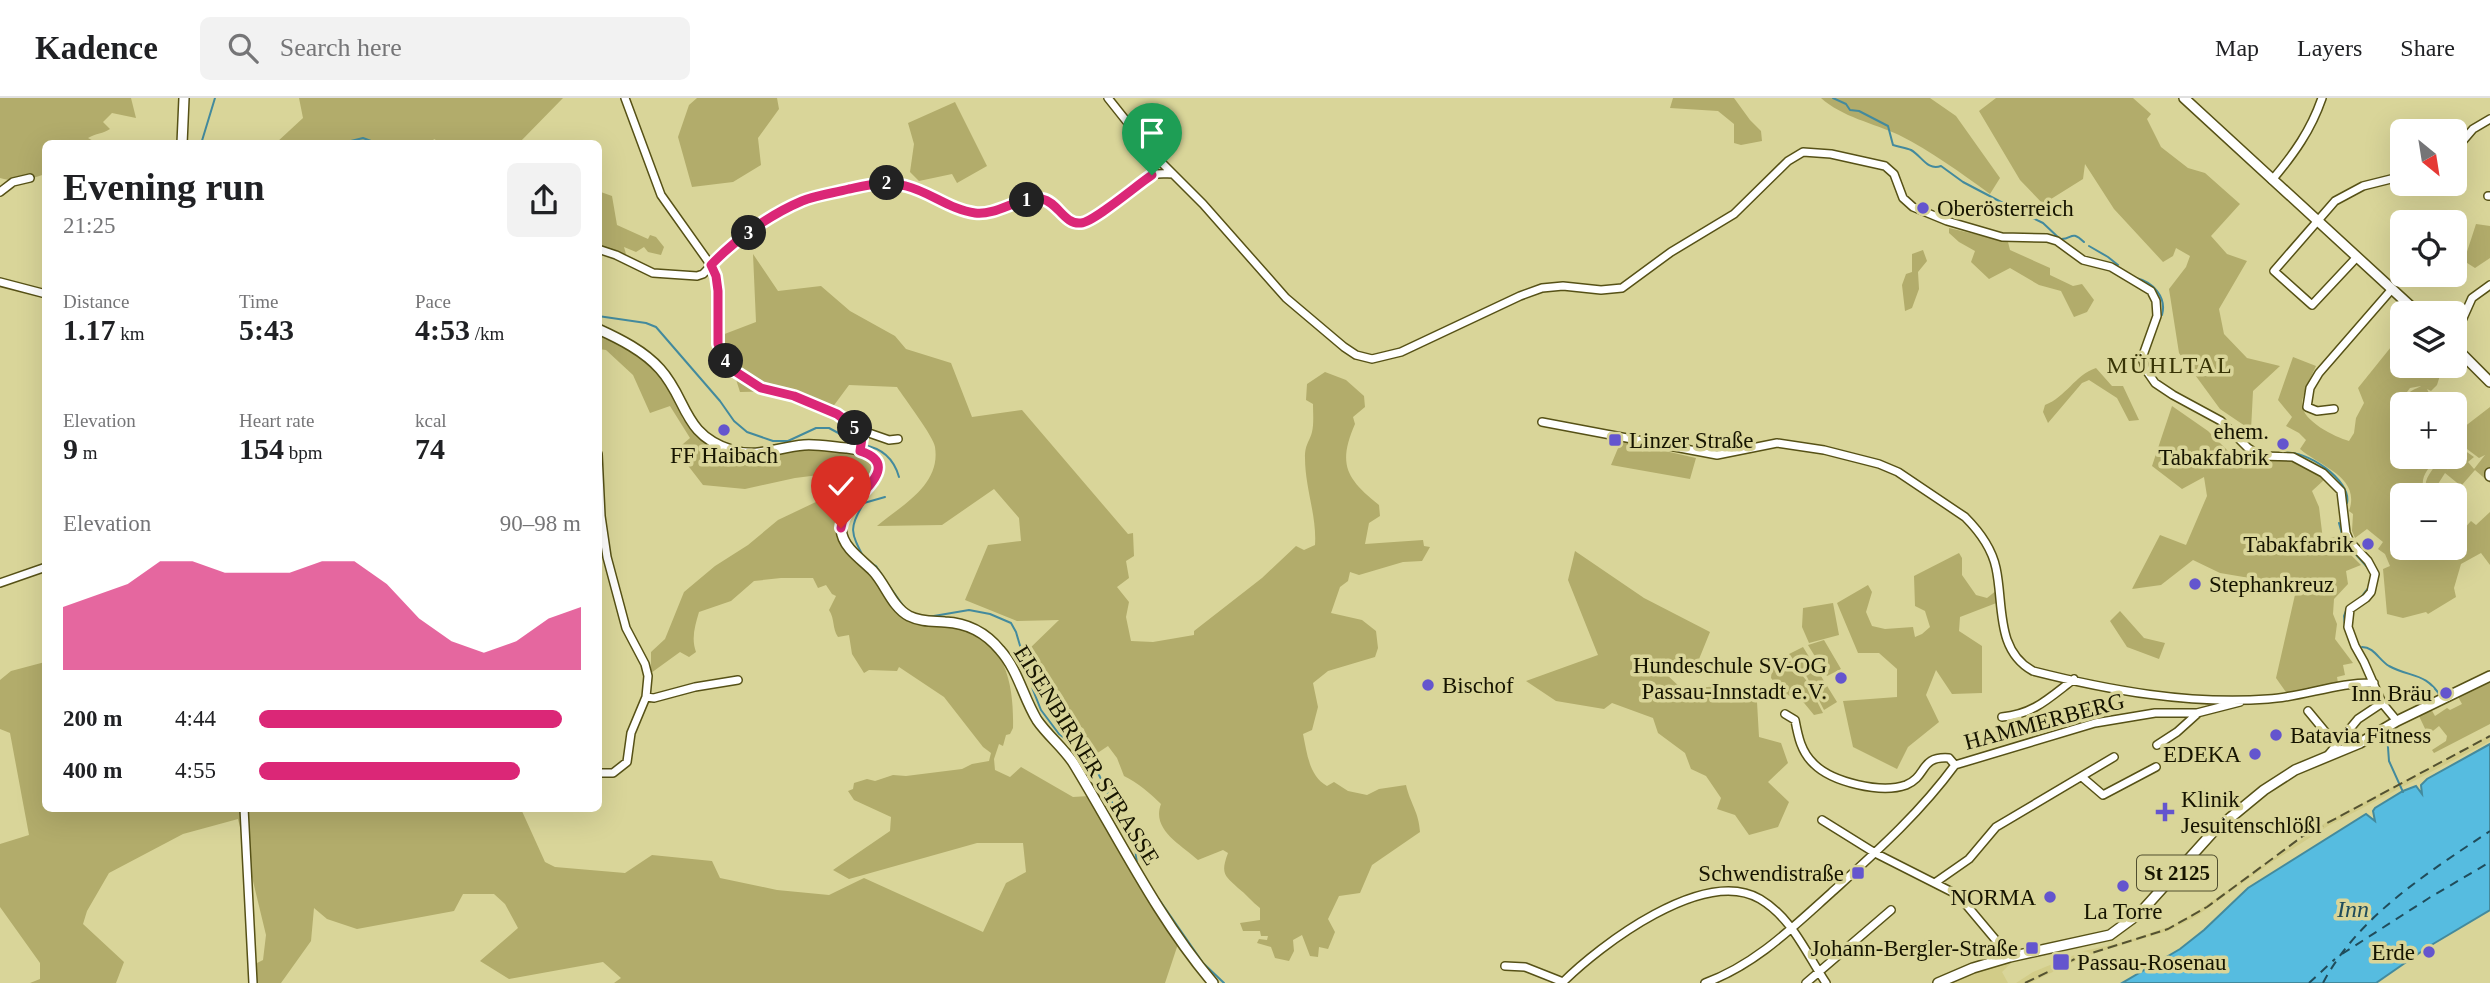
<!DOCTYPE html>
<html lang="en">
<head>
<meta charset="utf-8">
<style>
	:root { --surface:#fff; --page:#f2f2f2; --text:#202124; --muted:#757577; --line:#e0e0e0; --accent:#db2777 }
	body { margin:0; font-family:"Times New Roman",serif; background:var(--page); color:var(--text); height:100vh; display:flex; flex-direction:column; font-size:26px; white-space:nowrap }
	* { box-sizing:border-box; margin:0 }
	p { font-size:23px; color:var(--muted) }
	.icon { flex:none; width:38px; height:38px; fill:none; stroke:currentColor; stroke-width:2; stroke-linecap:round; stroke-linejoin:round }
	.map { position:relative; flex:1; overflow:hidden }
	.details { position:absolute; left:42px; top:42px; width:560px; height:672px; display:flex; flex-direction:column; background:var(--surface); border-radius:10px; box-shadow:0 7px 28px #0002 }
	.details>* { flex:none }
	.needle { width:46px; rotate:150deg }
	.fabs { position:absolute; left:2390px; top:21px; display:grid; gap:14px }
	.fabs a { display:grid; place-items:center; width:77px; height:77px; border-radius:10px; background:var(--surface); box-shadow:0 7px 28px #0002; font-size:35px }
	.pin { position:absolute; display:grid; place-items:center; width:60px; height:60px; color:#fff; margin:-72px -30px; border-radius:50% 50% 50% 0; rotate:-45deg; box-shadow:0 0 7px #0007 }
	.pin .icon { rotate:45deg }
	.km { position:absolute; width:35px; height:35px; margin:-18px; border-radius:50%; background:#222; color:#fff; font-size:19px; line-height:35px; text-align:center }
	.round { display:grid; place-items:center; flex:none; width:74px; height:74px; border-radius:10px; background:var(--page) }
	.summary { display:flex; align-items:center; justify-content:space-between; height:119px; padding:0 21px }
	h1 { font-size:38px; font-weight:700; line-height:52px }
	.figures { display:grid; grid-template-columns:repeat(3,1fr); gap:10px; height:119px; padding:7px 21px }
	.figures div { display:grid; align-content:center }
	.figures b { font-size:30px; font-weight:700 }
	.figures small { font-size:19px; font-weight:400 }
	.figures p { font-size:19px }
	.chart { height:196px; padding:14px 21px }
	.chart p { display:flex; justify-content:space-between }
	.chart svg { width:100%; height:126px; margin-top:7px; fill:var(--accent); opacity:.7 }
	ul { padding:0 21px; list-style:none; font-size:23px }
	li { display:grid; grid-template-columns:112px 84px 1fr; align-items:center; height:52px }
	li i { height:18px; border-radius:9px; background:var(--accent) }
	header { display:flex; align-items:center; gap:42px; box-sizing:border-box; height:98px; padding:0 35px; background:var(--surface); border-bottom:2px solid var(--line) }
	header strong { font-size:33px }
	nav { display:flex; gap:38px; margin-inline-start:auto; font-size:24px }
	.search { width:490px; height:63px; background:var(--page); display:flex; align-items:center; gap:18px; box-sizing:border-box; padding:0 24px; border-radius:10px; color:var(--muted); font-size:26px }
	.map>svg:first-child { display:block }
</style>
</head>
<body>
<header>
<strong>Kadence</strong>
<div class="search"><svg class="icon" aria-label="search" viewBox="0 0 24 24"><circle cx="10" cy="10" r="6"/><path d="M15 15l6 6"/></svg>Search here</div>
<nav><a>Map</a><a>Layers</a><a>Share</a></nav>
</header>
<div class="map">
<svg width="2490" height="885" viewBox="0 0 2490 885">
	<rect width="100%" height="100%" fill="#d9d599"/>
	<path fill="#d2cc88" d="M2490,637V643L2328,728L2269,766L2197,818L2168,833L2086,858L2030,885H2016L2033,874L2084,853L2124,844L2173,827L2196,814L2325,725Z
		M2014,862L2002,874L2008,885H1947L1968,876Z"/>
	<path fill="#b2ac6b" d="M0,0H131L136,20L112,15L103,24L110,31C103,36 96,35 88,40L97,45L46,46L45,76C31,81 16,85 0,80Z
		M299,0H563L519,45H441L434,41L431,46L276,45L303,20Z
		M697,0H777L779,11L758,40L761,67L733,84L692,89L678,39L689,7Z
		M1673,0H1734L1750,22L1761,33L1762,43L1741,47L1734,45V26L1718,13L1670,10Z
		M1821,0H1930L1956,18L2000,80L1990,96C1961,75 1931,53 1899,37C1873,25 1842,19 1821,0Z
		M1996,0H2133L2151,16L2147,21L2161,49L2188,70L2205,75L2240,106L2211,138L2227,156L2247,163L2219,211L2224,236L2247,260L2280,268L2253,293L2251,332L2220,311L2179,255L2169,191L2186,169L2190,158L2176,150L2173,158L2163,164L2114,111L2085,66L2083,81L2043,106L2020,82L1979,13Z
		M955,4L987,68L957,85L952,76L919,83L910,74L914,46L908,25Z
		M598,93L612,98L617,127L648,141L650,137L656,139L664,149L661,157L648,154L644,149L636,154L624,149L626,156L617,157L599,152Z
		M2476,126L2490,128V160L2475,170L2464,163Z
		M1949,130L2008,144L2010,152L2050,170V177L2073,188L2082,186L2094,202L2087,214L2074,219L2061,193L2039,187L2010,170L1989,181L1971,164L1975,153L1959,144L1949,135Z
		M1923,152L1927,163L1918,174L1919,191L1912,210L1905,213L1902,187L1906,176L1912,174V156Z
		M753,156L778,193L821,188L850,213L895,238L906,251L951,265L972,319L1022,312L1128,436L1133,435L1134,458L1126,463L1129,480L1117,489L1129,504L1126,519L1131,543L1153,544L1194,537V533L1262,480L1296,448L1304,452L1315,447C1317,418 1305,390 1305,360C1305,346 1309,345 1312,334C1314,326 1313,314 1313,306L1306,302L1307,286L1325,274L1346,282L1364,298L1365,309L1353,319L1355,326C1337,367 1347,381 1379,407L1380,418L1369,425L1365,446L1423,442L1424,448L1430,449L1422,463L1403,464L1359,477L1350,474L1348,483L1340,489L1331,515L1362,522L1376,533L1378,550L1375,559L1328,573L1313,585L1318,609L1312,632L1303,636C1307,655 1309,678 1327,688L1334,684L1348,693L1367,697L1379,691L1406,687C1410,705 1419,714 1420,734L1372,767L1360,795L1339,798L1328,821L1335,834L1328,851L1319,849L1318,859L1310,858L1302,837L1293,842L1294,853L1289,863L1275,860L1271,849L1257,845L1259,841L1267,842L1268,838H1261L1260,833H1243L1240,825L1260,822V810C1252,804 1246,796 1238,790C1225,778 1220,776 1228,755L1223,752L1198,762C1182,747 1151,732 1161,706C1150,695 1138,685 1124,678L1117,660L1108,648L1096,656L1088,650L1084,631C1071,622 1068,608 1056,597L1060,594C1040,584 1035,573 1027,553L1059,522L1017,523L965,502L988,447L1021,443L1019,420L994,391L942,427L877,428C902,407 941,387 935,349C934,339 904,300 897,289L849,287L832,310L791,293L740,294L722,237L756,224Z
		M599,233L619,243L657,271L667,286L683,321L701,342L718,350L748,361L801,349L827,351L864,358L873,370L871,382L838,432L903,517C922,521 944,522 963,529C1007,545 1014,589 1013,630L1010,636L1006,637L1003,648L999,646L994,661L995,672L1010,679L1021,669L1073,699L1089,698L1179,843L1165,885H614L621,880L603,864L509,881L480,863L518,830L505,806L494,796H463L454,813L357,831L327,821L314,810L311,843L281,885H255V866L263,862L266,837L238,721L183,736L109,775L87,813L83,826L124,864L116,885H30L40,881V865L0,809V746L29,737L10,635L0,631V582L11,573L45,564L46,710L521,711L545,764L555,769L625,775L652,757L712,763L720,780L777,792L829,797L864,780L983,834L1006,785L1026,774L1023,745H977L849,781L833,772L890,733L891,719L854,702L848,693L853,691L854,685L867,681L875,683L893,677L906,678L962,671L972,666L989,663L991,655L983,649L944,599L899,569L897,573L869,572L864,575L852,556L849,537L838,539C832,530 835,521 829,512L836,498L832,496L826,487L818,490L813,480H781L754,483L731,503L699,514C695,528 691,540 696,554L689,559L680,554L651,575V554L665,541L684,494L715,468L748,447L778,422L839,393L835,375L795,380L745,391L703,387L676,352L690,340L670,308L650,315L633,277L606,252L599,251Z
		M2395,244L2403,251V268H2443L2437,287L2431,293L2427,291L2434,306H2405C2406,293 2412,293 2421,288L2410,290L2404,298L2403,306V359H2437V361C2426,372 2418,382 2426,397H2403V450H2455L2457,431L2461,434L2471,423L2476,427L2490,414V467L2481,455L2461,466L2454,490L2456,499L2428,516L2426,514L2403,520L2387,516L2383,471L2390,468L2385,456L2378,451L2383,444L2367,431L2355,440L2352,433L2353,416L2349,413C2361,379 2321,369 2300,351L2306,342L2299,335L2286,328L2292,319L2278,302L2293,259L2316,268C2312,277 2302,297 2302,306C2302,323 2335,339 2349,343L2354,335L2356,320L2364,305L2358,290Z
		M2096,270L2112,288H2123L2139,322L2129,323L2117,300L2089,282L2082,285L2048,325L2043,314L2045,307C2066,299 2075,277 2096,270Z
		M2172,308L2208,333L2241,366L2280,359L2291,361L2325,381L2312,393L2319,409L2323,442L2338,438L2347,453L2361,467L2346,473L2348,486L2334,501L2333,516L2337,526L2335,541L2353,565L2343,567L2345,577L2337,579L2338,585L2288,597L2276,580L2297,488L2220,475L2193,462L2161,487L2132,491L2160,437L2186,447L2207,398L2204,379L2182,391L2152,368Z
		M2490,309V385L2475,372L2461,388L2445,375L2431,397H2428C2420,379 2435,374 2439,359H2454L2447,373L2458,355L2462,356L2464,352L2474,359L2468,364L2474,371L2485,357L2479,360L2455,342V336Z
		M1621,343L1696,360L1690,381L1611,367Z
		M1575,453L1644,500L1710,534L1695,571L1671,565L1666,576L1683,592L1724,587L1757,604L1759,639L1781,645L1788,665L1768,684L1789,704L1778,729L1749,737L1735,717L1717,711L1721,700L1706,678L1691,671L1685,655L1658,635L1653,620L1612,605L1604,611L1556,603L1526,583L1598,557L1568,482Z
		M1959,455L1962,460V477L1976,497L1987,500L1997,492L1999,504L1960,519L1959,533L1982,548V595L1952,596L1936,572L1926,597L1939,624L1908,649L1897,671L1853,649L1843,603L1897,599V571L1879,555H1858L1837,505L1868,487L1872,494L1866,514L1872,528L1885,531L1913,529L1915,539L1922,536L1930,529L1925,513L1915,508L1914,478Z
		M1833,505L1839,537L1809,545L1802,529L1803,510Z
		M2120,513L2144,540L2165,545L2159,561L2127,549L2110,523Z
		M1824,542L1841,571L1827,578L1808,547Z
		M1803,549L1837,604L1824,612L1807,579L1789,556Z
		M1785,557L1806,582L1823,615L1814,617L1800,600L1785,597L1771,580L1773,559Z
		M2490,580V626L2434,655L2432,652L2446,643L2447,638L2439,628L2428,637L2419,618L2431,611L2435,618L2447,610L2450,612L2462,606L2457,597Z"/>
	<path fill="#56bce0" stroke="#438a9d" stroke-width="2" d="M2490,646V812L2428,849L2376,885H2122L2180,851L2204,832L2248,790L2366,716L2375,723L2373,713L2375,710L2403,693L2416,688L2422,696L2421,687L2427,681Z"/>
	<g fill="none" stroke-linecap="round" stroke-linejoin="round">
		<path stroke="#438a9d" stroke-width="2" d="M1833,0L1846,6L1850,12L1859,13L1888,28L1893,47C1899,49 1906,50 1911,52C1922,58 1927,73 1941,68L1963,84L2003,105
			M201,46L215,0
			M339,46L363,40L379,46
			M2008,108L2043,125L2060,141C2073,142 2070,131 2084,144
			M2089,148L2108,159L2118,167
			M2136,180C2153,184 2167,199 2162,217
			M598,218L646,225L656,229L720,303L734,323L747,334L773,343H788L816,330H829L857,345
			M2157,228L2159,222
			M2225,322L2249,346
			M863,347C882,350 894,361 899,379
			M2284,355C2305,351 2352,382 2347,405
			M2339,425L2344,443L2368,470
			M864,460C851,435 848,430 864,405L885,399
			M869,464L876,468L882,477
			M885,482L904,509
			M2362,498L2369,489
			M928,519L969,512L990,516L1011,525L1016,534L1033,592L1041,612L1059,636L1091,660L1117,715
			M2345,528L2344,518L2347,510
			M2362,549C2374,549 2379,562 2389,568C2411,580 2426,574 2441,599
			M2387,636L2389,663L2403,694
			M1134,740L1137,766
			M1158,800L1203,865L1224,885"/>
		<path stroke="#204c5b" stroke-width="2" stroke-dasharray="9 7" stroke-linecap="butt" d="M2342,856L2429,800L2490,764
			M2309,885L2335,861
			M2323,885C2358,818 2429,774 2490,733"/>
		<defs>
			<path id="minor" d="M625,0L661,97L715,173L719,201L717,240L722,256L728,267L742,279L761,290L794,298L837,316L852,327L862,340L860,353
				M1108,0L1151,54L1203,106L1286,200L1344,249L1356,257L1372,261L1401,254L1520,198L1542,190L1563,188L1601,192L1622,190L1671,154L1734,116L1788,63L1803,54L1831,56L1885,68L1894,76L1903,100L1913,109L1947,123L2002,139L2047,140L2057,143L2083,162L2111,169L2151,193L2156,203L2157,218L2142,260L2146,272L2155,285L2173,297L2221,323L2248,350L2260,358L2293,359L2323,375L2341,393L2346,435L2350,444L2368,463L2375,476L2371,494L2366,500L2350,511L2348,529L2355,548L2364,564L2382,605L2397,623
				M2455,52L2473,31L2490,21
				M2272,82C2294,56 2311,32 2322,0
				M0,94L13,84L30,80
				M2488,98H2490
				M598,151L616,157L653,175L697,178L703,176C731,147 764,120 801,104C816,98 833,95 848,92C868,87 885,82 906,87C929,94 950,112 975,115C998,118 1022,96 1042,101C1058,104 1064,127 1081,125C1101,123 1131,85 1152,77C1158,75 1166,76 1173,76
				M2357,159L2312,207L2274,173L2335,103L2363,88L2403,78
				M0,184L46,196
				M2455,238L2472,200L2490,187
				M2334,311L2317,313L2307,309L2310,290L2319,275L2392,191
				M1542,324L1717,357L1777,345L1824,352L1879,366L1898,374L1965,419C1979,433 1992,451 1996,470C2004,506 1995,552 2033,573C2108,592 2190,607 2268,601C2303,599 2338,584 2374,585
				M862,340L866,334L889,342L898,341
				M598,356L601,418L607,459L626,530L645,566L648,578L646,599L631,635L627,664L613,675H598
				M0,485L46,469
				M646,599L654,600L695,589L738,582
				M2308,613L2337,648
				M1785,616L1795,622C1798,638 1801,654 1814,666C1832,684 1881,696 1906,687C1928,678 1919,658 1949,660L1955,667L2095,625L2155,615H2197L2240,604
				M2002,619C2034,616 2049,600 2074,581
				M2157,647L2177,634L2197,616
				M2329,656L2358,621L2382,605
				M2082,679L2103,697L2156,669
				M244,710L253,885
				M1822,722L1875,755L1958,797L2010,859
				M1936,784L1969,761L1996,729L2114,659
				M1505,868L1525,869L1563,884
				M1562,885C1600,847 1704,768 1760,801C1792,820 1806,855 1826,885
				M1705,885C1755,867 1793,829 1831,795C1876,754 1919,716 1955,667
				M1806,885L1891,812"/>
			<path id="major" d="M2184,0L2418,215
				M182,46L184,0
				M598,231C620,241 644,253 660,271C688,302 682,336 731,352C757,361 778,349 804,347C818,346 832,349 846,350C854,351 864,352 871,358C903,387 814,409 850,451C857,459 866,466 873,473C886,487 892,509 909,518C921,524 933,523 945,524C967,525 986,535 1000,552C1018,572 1023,599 1037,622C1048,638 1064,650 1074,666C1119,740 1157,819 1213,885
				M2455,249L2490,284
				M2490,375V378
				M1938,885L1973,870L2010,859L2110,837L2140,815L2213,734L2264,692L2295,672L2360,645L2397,623L2490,578"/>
		</defs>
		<use href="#minor" stroke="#565116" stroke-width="10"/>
		<use href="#major" stroke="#565116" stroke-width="12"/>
		<use href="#minor" stroke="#fff" stroke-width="7"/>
		<use href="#major" stroke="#fff" stroke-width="9"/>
		<path stroke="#545231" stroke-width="2" stroke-dasharray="10 5" stroke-linecap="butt" d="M2025,885L2079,859L2168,831L2207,809L2303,738L2490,638"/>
	</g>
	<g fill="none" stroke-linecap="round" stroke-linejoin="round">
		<defs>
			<path id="route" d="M841,430C842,422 846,415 850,409C862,393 901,366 860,353L862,340L852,327L837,316L794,298L761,290L733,272L722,256L718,246V193L716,178L711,167C736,141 769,117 802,103C817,97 834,95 849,91C868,87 886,82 906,88C930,94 951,112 975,115C998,118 1022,96 1042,101C1058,104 1064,127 1081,125C1094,124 1138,86 1152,77"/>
		</defs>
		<use href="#route" stroke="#fff" stroke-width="14"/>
		<use href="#route" stroke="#db2777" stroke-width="9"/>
	</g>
	<g fill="#6455ce" stroke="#d9d599" stroke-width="2.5">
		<circle cx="1923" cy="110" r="7"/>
		<circle cx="724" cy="332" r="7"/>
		<rect x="1608" y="335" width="14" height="14" rx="3.5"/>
		<circle cx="2283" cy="346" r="7"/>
		<circle cx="2368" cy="446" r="7"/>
		<circle cx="2195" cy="486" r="7"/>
		<circle cx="1841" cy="580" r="7"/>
		<circle cx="1428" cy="587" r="7"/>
		<circle cx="2446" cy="595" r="7"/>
		<circle cx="2276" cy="637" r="7"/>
		<circle cx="2255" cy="656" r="7"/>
		<path d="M2161.5 703.5h7v7h7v7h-7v7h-7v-7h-7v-7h7z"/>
		<rect x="1851" y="768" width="14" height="14" rx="3.5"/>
		<circle cx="2123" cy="788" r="7"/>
		<circle cx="2050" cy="799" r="7"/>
		<rect x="2025" y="843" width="14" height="14" rx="3.5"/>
		<circle cx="2429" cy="854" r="7"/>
		<rect x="2052" y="855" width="18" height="18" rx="3.5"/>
	</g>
	<g text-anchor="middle" stroke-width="7" stroke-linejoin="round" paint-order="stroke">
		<rect fill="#d9d599" stroke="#504e2e" stroke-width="2" x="2137" y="757.5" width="80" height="35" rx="5"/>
		<g font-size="21" font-weight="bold" fill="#161400">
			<text x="2177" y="782">St 2125</text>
		</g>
		<g font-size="23" fill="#161400" stroke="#d9d599" text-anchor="end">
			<text x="1937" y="118" text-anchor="start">Oberösterreich</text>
			<text x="2269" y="341">ehem.<tspan x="2269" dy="26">Tabakfabrik</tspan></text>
			<text x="1629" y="350" text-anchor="start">Linzer Straße</text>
			<text x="724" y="365" text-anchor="middle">FF Haibach</text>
			<text x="2354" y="454">Tabakfabrik</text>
			<text x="2209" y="494" text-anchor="start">Stephankreuz</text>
			<text x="1827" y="575">Hundeschule SV-OG<tspan x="1827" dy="26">Passau-Innstadt e.V.</tspan></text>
			<text x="1442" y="595" text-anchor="start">Bischof</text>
			<text x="2432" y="603">Inn Bräu</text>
			<text x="2290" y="645" text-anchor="start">Batavia Fitness</text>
			<text x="2241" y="664">EDEKA</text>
			<text x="2181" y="709" text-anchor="start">Klinik<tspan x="2181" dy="26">Jesuitenschlößl</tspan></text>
			<text x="1844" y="783">Schwendistraße</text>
			<text x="2036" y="807">NORMA</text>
			<text x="2123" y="821" text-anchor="middle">La Torre</text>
			<text x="2018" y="858">Johann-Bergler-Straße</text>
			<text x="2415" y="862">Erde</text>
			<text x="2077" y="872" text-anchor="start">Passau-Rosenau</text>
		</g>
		<g font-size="23" fill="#161400" stroke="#d9d599">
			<text transform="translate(2044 623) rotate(-15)" y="8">HAMMERBERG</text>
			<text transform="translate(1087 657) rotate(58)" y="8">EISENBIRNER STRASSE</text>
		</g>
		<g font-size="24" letter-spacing="2" fill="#383406" stroke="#d9d599">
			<text x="2170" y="275">MÜHLTAL</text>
		</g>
		<g font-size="24" font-style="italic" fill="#204c5b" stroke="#d9d599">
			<text x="2353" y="819">Inn</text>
		</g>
	</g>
</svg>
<div class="fabs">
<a><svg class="needle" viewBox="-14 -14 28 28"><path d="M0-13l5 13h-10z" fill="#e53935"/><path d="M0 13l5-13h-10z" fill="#757577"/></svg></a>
<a><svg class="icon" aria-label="locate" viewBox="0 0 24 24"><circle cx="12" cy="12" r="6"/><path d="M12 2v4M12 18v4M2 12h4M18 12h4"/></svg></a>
<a><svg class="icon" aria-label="layers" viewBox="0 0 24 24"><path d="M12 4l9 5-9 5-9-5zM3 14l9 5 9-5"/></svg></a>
<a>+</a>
<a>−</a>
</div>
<div class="pin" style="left:1152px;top:77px;background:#1e9e55"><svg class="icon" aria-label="arrive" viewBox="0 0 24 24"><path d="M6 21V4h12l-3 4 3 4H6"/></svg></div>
<div class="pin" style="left:841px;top:430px;background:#d93025"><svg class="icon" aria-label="check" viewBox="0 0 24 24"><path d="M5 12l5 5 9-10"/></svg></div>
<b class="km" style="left:1027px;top:102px">1</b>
<b class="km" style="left:887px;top:85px">2</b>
<b class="km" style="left:749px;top:135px">3</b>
<b class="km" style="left:726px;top:263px">4</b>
<b class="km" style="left:855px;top:330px">5</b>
<section class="details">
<div class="summary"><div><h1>Evening run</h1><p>21:25</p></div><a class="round"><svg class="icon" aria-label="share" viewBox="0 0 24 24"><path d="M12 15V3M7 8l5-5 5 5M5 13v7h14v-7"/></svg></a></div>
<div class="figures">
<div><p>Distance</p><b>1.17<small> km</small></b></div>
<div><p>Time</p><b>5:43</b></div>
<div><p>Pace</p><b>4:53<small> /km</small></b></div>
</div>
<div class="figures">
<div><p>Elevation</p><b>9<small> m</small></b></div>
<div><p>Heart rate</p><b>154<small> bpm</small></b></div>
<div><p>kcal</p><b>74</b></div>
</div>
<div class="chart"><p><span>Elevation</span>90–98 m</p>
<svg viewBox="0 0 160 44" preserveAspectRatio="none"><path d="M0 44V22L10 18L20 14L30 6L40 6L50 10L60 10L70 10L80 6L90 6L100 14L110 26L120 34L130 38L140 34L150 26L160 22V44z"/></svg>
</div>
<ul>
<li><b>200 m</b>4:44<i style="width:94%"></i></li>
<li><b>400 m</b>4:55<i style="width:81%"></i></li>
</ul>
</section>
</div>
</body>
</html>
